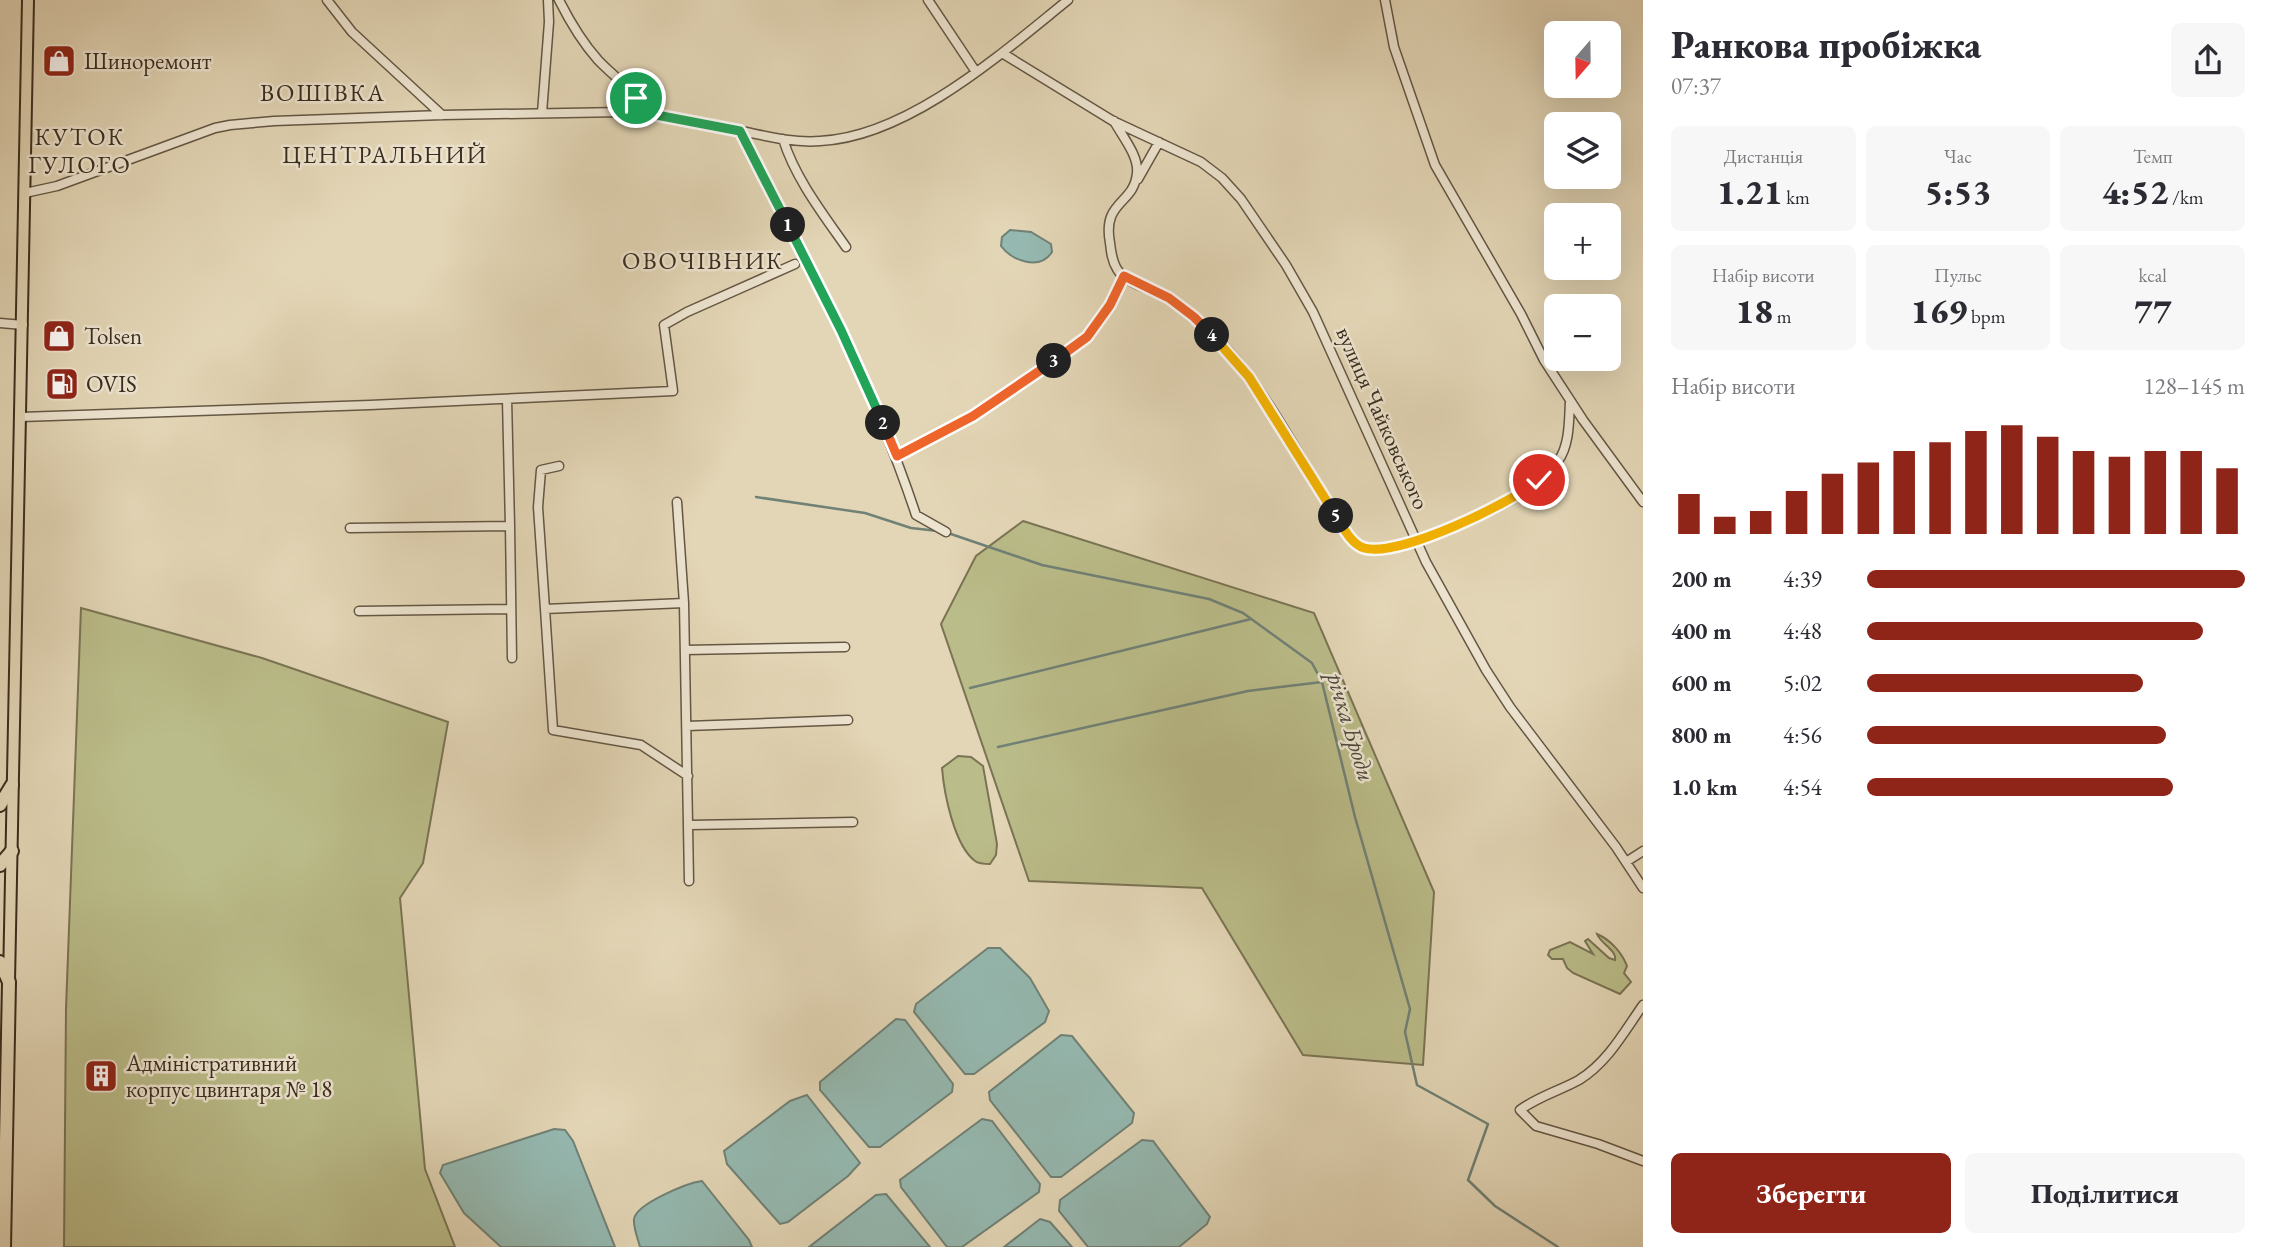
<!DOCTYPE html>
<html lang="uk">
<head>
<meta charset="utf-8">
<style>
	:root { --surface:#fff; --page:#f7f7f7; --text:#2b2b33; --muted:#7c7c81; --accent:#8f2418 }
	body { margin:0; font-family:"EB Garamond",serif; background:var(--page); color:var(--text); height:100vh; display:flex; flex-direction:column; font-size:26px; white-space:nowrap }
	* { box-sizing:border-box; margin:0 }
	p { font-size:23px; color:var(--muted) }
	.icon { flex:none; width:38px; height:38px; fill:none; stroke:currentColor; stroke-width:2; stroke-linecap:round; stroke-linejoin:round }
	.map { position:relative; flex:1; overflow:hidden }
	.panel { display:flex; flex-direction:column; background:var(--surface); width:630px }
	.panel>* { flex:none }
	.needle { width:46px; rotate:200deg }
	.buttons { position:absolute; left:1544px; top:21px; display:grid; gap:14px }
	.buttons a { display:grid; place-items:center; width:77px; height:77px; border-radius:10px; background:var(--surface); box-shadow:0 7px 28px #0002; font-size:35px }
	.pin { position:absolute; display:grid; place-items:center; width:60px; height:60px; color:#fff; margin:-30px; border:4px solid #fff; border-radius:50%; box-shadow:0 2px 7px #0007 }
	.km { position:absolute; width:35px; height:35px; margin:-18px; border-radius:50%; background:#222; color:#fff; font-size:19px; line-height:35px; text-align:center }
	.round { display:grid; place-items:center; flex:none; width:74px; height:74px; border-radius:10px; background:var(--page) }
	.head { display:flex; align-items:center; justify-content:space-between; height:119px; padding:0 28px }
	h1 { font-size:38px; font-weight:800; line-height:52px }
	.metrics { display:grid; grid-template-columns:repeat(3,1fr); gap:10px; height:119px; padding:7px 28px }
	.metrics div { display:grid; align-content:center; border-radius:10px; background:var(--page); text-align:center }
	.metrics b { font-size:35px; font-weight:800 }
	.metrics small { font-size:19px; font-weight:400 }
	.metrics p { font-size:19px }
	.chart { height:196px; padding:14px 28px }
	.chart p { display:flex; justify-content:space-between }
	.chart svg { width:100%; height:126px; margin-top:7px; stroke:var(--accent); stroke-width:6 }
	.primary-button { display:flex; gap:14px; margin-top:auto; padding:14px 28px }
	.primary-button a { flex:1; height:80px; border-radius:10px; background:var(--accent); color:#fff; font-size:28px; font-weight:800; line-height:80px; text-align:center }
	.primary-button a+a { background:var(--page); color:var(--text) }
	ul { padding:0 28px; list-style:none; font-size:23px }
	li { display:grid; grid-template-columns:112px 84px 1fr; align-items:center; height:52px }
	li i { height:18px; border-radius:9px; background:var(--accent) }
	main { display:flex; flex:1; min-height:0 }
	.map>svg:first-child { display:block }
</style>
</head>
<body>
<main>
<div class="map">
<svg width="1643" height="1247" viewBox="0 0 1643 1247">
	<rect width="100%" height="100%" fill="#e3d6b6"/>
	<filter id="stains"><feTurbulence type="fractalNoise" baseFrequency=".00286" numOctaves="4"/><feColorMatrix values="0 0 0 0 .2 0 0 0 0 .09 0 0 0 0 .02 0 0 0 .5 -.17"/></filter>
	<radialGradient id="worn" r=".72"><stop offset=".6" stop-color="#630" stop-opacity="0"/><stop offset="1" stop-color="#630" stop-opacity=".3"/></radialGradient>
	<path fill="#babc89" stroke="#7a7454" stroke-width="2" d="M1023,521L1314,613L1434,892L1423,1065L1303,1055L1202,888L1029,881L941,624L976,556Z
		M81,608L262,658L448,722L423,863L400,898L425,1169L455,1247H64L66,1009Z
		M958,756L971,757L983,766L997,844L996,855L990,864C985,864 979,864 975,861C954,845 944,793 942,768Z
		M1597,934C1611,940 1622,953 1627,966L1624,973L1631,982L1620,994L1573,973L1567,968L1563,959H1552L1548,955L1550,950L1570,942L1593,954L1585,941L1588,939L1609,958L1615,960C1617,950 1600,943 1597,934Z"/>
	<path fill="#95b9b1" stroke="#708176" stroke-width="2" d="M1010,230L1031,232L1051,244L1052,252C1040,271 1012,261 1001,246L1002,237Z
		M988,948H1000L1030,978L1049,1011L1045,1022L974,1074H965L914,1012L916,1004Z
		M896,1019L905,1020L953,1084L952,1092L880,1147H869L820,1090V1082Z
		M1061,1035L1072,1036L1134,1113L1132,1123L1061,1177H1051L990,1100L989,1092Z
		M807,1095L860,1163L848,1176L788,1222L780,1224L727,1164L724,1151L790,1101Z
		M982,1119L992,1121L1040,1184L1039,1192L962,1247H947L901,1187L900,1180Z
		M554,1129L565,1130L573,1141L615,1247H501L464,1213L440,1173L443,1165Z
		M1142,1140L1153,1141L1210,1217L1207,1224L1179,1247H1088L1059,1211L1060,1200Z
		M702,1181L749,1240L752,1247H640C638,1239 633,1227 634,1219C636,1204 687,1183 702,1181Z
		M886,1194L930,1247H809L876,1195Z
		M1040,1219L1050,1222L1072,1247H1004Z"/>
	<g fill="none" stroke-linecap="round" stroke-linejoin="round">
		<path stroke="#708176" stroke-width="2.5" d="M756,497L865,513L911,528L938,531
			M948,533L1042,565L1209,599L1243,613L1312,663L1322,682L1355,817L1410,1009L1405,1032L1417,1085L1488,1124L1468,1180L1495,1206L1558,1247
			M970,688L1251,619
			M998,747L1248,691L1322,682"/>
		<defs>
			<path id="minor" d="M327,0L352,32L442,115
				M559,0C570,22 582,42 598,60C614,77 636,91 646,113
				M928,0L976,72
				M1385,0L1394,47L1435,165L1521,314L1544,360L1583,420L1643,502
				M1002,53L1113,121L1201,162L1222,178L1241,199L1286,265L1313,312L1426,562L1486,670L1510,707L1616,847L1643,888
				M542,113L549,22L548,0
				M1114,121C1122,136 1139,156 1137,173C1134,205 1102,200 1110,243C1111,252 1112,261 1117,269C1126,285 1156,289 1171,300C1195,316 1218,338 1237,361C1269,400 1294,446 1320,490C1331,507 1342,535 1360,546C1385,561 1493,511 1518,496C1533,487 1548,475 1558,461C1570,445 1569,419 1570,400
				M740,131C805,255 872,382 916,515L946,532
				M783,139C795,178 823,214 846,247
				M1138,179L1159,142
				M25,193L57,186L215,128L230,125L274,121L442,115L623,112L646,113C679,120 712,126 746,132C770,137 795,143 820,141C908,137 1002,53 1068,0
				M0,323L23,325
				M21,417L370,405L673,391L664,325L687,312L795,264
				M897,456L973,416L1087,337L1110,305L1124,276
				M559,466L541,470L538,507L545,609L684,603L677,502
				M510,526L512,658
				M350,528L510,526L507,399
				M684,603L689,881
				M545,609L553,730L641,745L688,776
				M359,611L511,609
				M685,650L845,647
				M687,726L848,720
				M689,825L853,822
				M1626,862L1643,851
				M1643,1005C1624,1032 1608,1062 1579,1080C1559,1091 1539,1096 1520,1110L1536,1126L1598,1144L1643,1161"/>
			<path id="major" d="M9,982L28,0"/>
			<path id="highway" d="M0,805L12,785
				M0,865L12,851
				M0,962L9,982L4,1247"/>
		</defs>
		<use href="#minor" stroke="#645744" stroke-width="11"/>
		<use href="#major" stroke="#392d1e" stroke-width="14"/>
		<use href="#highway" stroke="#392d1e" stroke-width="16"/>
		<use href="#minor" stroke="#ede4d0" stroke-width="8"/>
		<use href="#major" stroke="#e3d6b6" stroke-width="10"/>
		<use href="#highway" stroke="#e3d6b6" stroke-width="12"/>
	</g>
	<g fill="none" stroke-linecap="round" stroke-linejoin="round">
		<defs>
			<path id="split-1" d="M636,98L646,113L740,131L788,225"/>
			<path id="split-2" d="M788,225L841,330L883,423"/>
			<path id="split-3" d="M883,423L897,456L973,416L1054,361"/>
			<path id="split-4" d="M1054,361L1087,337L1110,305L1124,276L1169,298L1194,317L1212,335"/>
			<path id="split-5" d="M1212,335L1249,377L1336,516"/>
			<path id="split-6" d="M1336,516C1343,527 1351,544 1364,548C1399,558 1511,503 1539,480"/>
		</defs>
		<use href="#split-1" stroke="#fff" stroke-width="14"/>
		<use href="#split-2" stroke="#fff" stroke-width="14"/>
		<use href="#split-3" stroke="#fff" stroke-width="14"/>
		<use href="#split-4" stroke="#fff" stroke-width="14"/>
		<use href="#split-5" stroke="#fff" stroke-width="14"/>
		<use href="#split-6" stroke="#fff" stroke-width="14"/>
		<use href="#split-1" stroke="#22a559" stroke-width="9"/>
		<use href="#split-2" stroke="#22a559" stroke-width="9"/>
		<use href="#split-3" stroke="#f0652b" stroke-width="9"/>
		<use href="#split-4" stroke="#f0652b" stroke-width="9"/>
		<use href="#split-5" stroke="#f5b400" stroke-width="9"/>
		<use href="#split-6" stroke="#f5b400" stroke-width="9"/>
	</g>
	<defs>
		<symbol id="shop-square" viewBox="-11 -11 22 22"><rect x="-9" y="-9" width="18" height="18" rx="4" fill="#8f2418" stroke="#ede4d0"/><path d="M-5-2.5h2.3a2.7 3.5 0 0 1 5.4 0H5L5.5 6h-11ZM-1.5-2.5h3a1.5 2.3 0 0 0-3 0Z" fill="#fff"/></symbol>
		<symbol id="fuel-square" viewBox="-11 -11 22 22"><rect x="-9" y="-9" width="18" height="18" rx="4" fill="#8f2418" stroke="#ede4d0"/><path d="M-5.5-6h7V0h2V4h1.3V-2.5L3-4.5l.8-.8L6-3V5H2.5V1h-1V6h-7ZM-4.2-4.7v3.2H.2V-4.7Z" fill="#fff"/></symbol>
		<symbol id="building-square" viewBox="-11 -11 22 22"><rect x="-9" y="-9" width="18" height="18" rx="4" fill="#8f2418" stroke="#ede4d0"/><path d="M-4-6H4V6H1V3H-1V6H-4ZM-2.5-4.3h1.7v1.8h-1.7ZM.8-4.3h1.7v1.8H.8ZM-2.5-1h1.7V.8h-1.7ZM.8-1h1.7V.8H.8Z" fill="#fff"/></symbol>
	</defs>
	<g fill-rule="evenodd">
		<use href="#shop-square" x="40" y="42" width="38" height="38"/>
		<use href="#shop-square" x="40" y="317" width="38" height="38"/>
		<use href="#fuel-square" x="43" y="365" width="38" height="38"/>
		<use href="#building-square" x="82" y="1057" width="38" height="38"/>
	</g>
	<g text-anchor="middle" stroke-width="5" stroke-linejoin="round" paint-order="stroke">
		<g font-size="23" fill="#392d1e" stroke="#ede4d0" text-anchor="start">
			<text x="84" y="69">Шиноремонт</text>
			<text x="84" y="344">Tolsen</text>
			<text x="86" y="392">OVIS</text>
			<text x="126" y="1071">Адміністративний<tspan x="126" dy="26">корпус цвинтаря № 18</tspan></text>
		</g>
		<g font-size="23" fill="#392d1e" stroke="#ede4d0">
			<text transform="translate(1383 418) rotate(66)" y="8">вулиця Чайковського</text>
		</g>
		<g font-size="24" letter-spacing="2" fill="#392d1e" stroke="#ede4d0">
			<text x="323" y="101">ВОШІВКА</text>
			<text x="80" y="145">КУТОК<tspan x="80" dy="28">ГУЛОГО</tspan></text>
			<text x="385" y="163">ЦЕНТРАЛЬНИЙ</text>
			<text x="703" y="269">ОВОЧІВНИК</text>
		</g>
		<g font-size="24" font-style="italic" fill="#4b493b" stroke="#ede4d0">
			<text transform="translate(1351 727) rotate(73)" y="8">річка Броди</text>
		</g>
	</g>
	<rect width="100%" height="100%" filter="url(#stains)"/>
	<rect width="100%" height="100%" fill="url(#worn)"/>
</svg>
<div class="buttons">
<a><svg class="needle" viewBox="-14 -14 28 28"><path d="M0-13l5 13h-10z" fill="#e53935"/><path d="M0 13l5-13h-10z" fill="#7c7c81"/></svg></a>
<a><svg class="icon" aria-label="layers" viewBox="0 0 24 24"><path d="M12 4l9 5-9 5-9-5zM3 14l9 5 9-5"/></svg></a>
<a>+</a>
<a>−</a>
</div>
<div class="pin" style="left:636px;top:98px;background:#1e9e55"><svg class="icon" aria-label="arrive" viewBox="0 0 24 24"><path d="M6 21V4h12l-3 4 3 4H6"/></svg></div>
<div class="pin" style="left:1539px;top:480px;background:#d93025"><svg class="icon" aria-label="check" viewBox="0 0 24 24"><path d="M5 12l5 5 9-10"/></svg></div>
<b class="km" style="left:788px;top:225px">1</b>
<b class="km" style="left:883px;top:423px">2</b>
<b class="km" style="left:1054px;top:361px">3</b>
<b class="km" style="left:1212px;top:335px">4</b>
<b class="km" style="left:1336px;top:516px">5</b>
</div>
<section class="panel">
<div class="head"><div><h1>Ранкова пробіжка</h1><p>07:37</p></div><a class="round"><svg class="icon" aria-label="share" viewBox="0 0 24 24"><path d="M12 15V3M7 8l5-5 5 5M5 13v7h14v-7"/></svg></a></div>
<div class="metrics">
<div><p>Дистанція</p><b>1.21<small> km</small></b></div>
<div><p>Час</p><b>5:53</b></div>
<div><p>Темп</p><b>4:52<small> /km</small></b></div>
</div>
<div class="metrics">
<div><p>Набір висоти</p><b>18<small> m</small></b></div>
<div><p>Пульс</p><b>169<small> bpm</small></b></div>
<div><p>kcal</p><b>77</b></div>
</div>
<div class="chart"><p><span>Набір висоти</span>128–145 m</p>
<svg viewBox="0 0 160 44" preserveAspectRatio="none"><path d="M5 44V30M15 44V38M25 44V36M35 44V29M45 44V23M55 44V19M65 44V15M75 44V12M85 44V8M95 44V6M105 44V10M115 44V15M125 44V17M135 44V15M145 44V15M155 44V21"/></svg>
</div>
<ul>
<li><b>200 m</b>4:39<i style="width:100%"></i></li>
<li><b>400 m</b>4:48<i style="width:89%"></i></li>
<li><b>600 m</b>5:02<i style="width:73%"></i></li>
<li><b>800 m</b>4:56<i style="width:79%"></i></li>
<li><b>1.0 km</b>4:54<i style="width:81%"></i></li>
</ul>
<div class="primary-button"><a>Зберегти</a><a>Поділитися</a></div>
</section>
</main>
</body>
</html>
